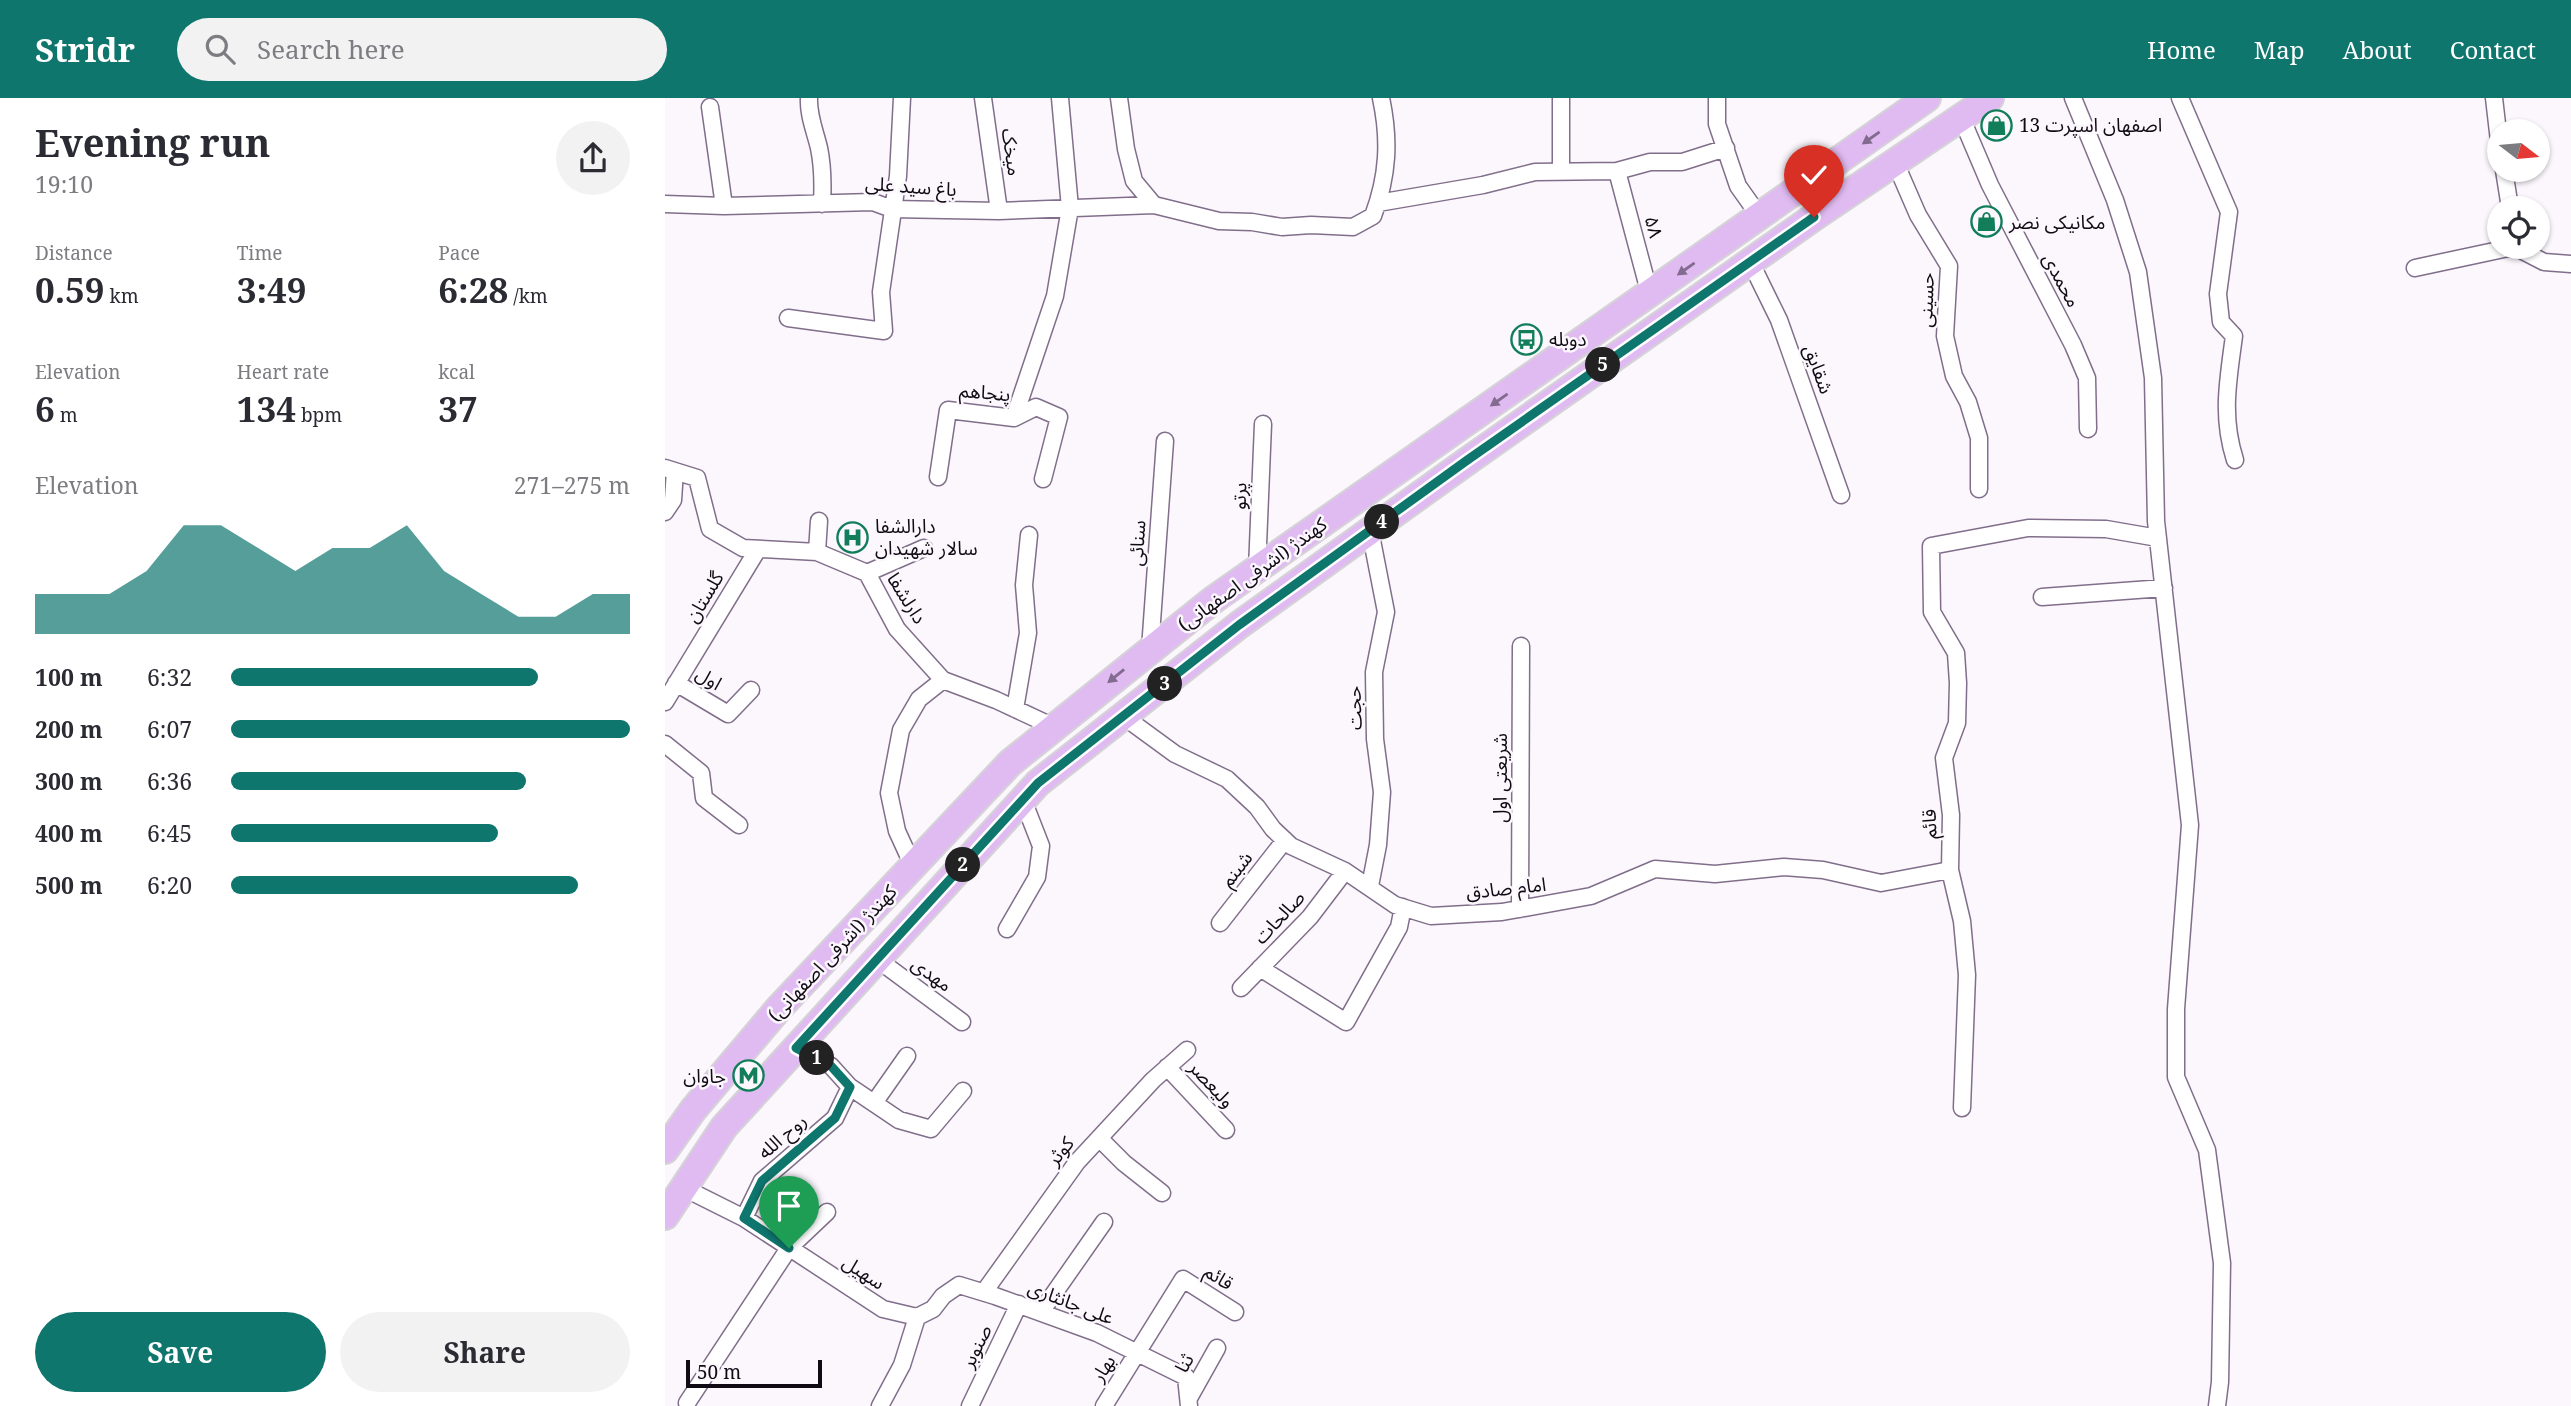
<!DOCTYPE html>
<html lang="en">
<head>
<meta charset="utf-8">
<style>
	:root { --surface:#fff; --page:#f2f2f3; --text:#2b2b33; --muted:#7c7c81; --accent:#0f766e }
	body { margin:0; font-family:"Noto Serif","Noto Sans Arabic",serif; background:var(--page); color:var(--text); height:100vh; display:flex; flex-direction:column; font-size:26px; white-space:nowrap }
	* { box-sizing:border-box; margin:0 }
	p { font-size:23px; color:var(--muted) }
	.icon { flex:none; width:38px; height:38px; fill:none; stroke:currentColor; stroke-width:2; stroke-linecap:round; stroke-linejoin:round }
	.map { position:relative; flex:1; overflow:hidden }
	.details { display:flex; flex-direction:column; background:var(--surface); width:665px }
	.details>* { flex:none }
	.needle { width:46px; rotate:106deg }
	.buttons { position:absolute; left:1822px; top:21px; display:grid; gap:14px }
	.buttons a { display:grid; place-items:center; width:63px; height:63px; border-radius:50%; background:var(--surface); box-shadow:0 2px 5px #0004; font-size:35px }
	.scale { position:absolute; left:21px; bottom:18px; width:136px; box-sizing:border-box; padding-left:7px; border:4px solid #100a14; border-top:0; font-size:19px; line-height:24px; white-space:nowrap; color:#100a14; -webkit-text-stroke:5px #fbf7fd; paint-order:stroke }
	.pin { position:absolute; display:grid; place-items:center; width:60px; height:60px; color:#fff; margin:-72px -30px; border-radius:50% 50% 50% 0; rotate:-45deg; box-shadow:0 0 7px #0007 }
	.pin .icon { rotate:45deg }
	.km { position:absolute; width:35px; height:35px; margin:-18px; border-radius:50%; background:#222; color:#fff; font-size:19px; line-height:35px; text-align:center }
	.round { display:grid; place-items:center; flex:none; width:74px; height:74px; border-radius:37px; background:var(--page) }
	.overview { display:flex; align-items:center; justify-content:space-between; height:119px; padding:0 35px }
	h1 { font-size:38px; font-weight:700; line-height:52px }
	.stats { display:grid; grid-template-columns:repeat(3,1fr); gap:10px; height:119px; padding:7px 35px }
	.stats div { display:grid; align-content:center }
	.stats b { font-size:35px; font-weight:700 }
	.stats small { font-size:19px; font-weight:400 }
	.stats p { font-size:19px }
	.chart { height:196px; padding:14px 35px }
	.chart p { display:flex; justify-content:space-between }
	.chart svg { width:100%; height:126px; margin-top:7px; fill:var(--accent); opacity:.7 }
	.button { display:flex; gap:14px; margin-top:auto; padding:14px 35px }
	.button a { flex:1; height:80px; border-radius:42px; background:var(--accent); color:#fff; font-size:28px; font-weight:700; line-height:80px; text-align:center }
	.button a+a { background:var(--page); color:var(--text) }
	ul { padding:0 35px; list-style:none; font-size:23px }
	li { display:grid; grid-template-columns:112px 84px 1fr; align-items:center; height:52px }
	li i { height:18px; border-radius:9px; background:var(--accent) }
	header { display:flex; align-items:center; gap:42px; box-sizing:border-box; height:98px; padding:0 35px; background:var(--accent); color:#fff }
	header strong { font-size:33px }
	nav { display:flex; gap:38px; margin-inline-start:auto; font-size:24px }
	.search { width:490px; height:63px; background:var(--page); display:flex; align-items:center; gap:18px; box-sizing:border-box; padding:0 24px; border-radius:38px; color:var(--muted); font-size:26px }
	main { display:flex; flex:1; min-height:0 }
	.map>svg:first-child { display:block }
</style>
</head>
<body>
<header>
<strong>Stridr</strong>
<div class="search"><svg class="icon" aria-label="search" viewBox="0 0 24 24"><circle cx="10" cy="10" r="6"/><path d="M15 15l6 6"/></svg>Search here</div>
<nav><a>Home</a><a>Map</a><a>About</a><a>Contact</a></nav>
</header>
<main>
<section class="details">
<div class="overview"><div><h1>Evening run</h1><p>19:10</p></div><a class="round"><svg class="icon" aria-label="share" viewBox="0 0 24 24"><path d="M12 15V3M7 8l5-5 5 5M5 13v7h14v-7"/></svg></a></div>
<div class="stats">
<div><p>Distance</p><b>0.59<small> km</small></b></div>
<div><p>Time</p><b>3:49</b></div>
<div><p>Pace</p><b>6:28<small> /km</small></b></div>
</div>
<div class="stats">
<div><p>Elevation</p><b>6<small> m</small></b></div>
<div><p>Heart rate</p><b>134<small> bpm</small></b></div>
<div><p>kcal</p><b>37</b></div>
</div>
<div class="chart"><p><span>Elevation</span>271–275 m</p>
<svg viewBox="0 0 160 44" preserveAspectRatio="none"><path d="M0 44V30L10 30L20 30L30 22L40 6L50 6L60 14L70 22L80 14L90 14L100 6L110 22L120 30L130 38L140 38L150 30L160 30V44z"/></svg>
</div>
<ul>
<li><b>100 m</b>6:32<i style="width:77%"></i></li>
<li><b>200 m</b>6:07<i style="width:100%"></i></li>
<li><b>300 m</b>6:36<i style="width:74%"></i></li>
<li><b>400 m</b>6:45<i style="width:67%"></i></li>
<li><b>500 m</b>6:20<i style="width:87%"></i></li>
</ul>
<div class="button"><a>Save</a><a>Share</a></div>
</section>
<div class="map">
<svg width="1906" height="1308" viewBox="0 0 1906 1308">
	<rect width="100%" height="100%" fill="#fbf7fd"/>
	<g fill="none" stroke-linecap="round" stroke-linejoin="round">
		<defs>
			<path id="street" d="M144,0C143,17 150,33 154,50C158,69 158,87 157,106
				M318,0L334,113
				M454,0L461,51L469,83L489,107L554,123L587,124L617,129L646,127L688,129L708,118C723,78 725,42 716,0
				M1052,0V26L1073,88L1095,119
				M1408,0L1450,102L1473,174L1488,280L1491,423L1525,727L1511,911V979L1542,1052L1557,1165L1555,1284L1552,1308
				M1515,0L1564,114L1553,196L1556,224L1569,238C1563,283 1556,318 1570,362
				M1829,0L1834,43
				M45,9L59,108
				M1296,19L1325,87L1408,247L1422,280L1423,331
				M1230,64L1253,117L1284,168L1280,238L1289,278L1303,304L1314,340V391
				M1839,72L1845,110
				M896,73V0
				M952,73L985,197
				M713,105L818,87L870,74L952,73L985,64H1017L1061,50
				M0,106L59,108L208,104L227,111L334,113L489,107
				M1850,149L1879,164L1906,166
				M1085,163L1114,222L1176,397
				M1750,170L1848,149
				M123,220L219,233L216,194L233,78L237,0
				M349,320L390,198L405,110L395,0
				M0,370L32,380L45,431L78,450L152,454L202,475L232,531L278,582L331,602L389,629
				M273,379L283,312L349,320L371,309L394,319L378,381
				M0,414L8,402L10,373
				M152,454L154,423
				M592,471L598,326
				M202,475L259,450
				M1377,499L1499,490
				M485,551L500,343
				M11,585L63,616L86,592
				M0,604L93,451
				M350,611L363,535L359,487L364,437
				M458,618L510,656L562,681L592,709L608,731L626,748L680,773L730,807L766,818L837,814L926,798L990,771L1050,776L1119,769L1158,772L1216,785L1285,772
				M0,646L36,675L39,700L74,727
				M248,768L232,733L224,695L236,632L254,601L278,582
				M705,788L713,747L717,694L710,641L709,574L721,514L705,432
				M855,811L856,548
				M555,825L620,742
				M342,831L372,779L376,748L358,702
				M212,861L297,924
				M595,870L681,924L734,829L738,809
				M576,890L645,819L680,773
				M131,950L166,968L185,989L234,1022L266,1031L298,993
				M502,969L561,1032
				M209,1005L242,958
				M1297,1010L1302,877L1297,823L1285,772L1286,717L1279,660L1292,625L1293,585L1291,555L1267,514L1266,448L1363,430L1441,431L1493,440
				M434,1040L459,1065L497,1095
				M19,1090L79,1120L218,1211L252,1219
				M79,1120L97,1083L170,1020L185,989
				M319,1194L412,1064L488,982L522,952
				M376,1214L439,1124
				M252,1219L268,1211L278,1198L294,1187L330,1198L432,1235L521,1279L524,1308
				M524,1300L552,1250
				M22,1305L124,1150L162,1114
				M215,1308L237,1267L252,1219
				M305,1308L354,1206
				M439,1308L518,1181L570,1214"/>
			<path id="primary" d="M0,1052L28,1012L114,910L345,665L548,502L1262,0
				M0,1118L59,1029L373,685L574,527L801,364L1149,119L1325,0"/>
		</defs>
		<use href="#street" stroke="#806e8a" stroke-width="19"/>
		<use href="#primary" stroke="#d4d3d5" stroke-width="30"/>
		<use href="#street" stroke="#fff" stroke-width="16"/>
		<use href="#primary" stroke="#e0bbf2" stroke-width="26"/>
	</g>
	<defs><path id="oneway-solid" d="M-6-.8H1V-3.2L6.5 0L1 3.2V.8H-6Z" transform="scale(1.75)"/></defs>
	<g fill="#826b8e">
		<use href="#oneway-solid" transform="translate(1206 40) rotate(145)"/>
		<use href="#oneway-solid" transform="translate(1021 171) rotate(145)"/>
		<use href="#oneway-solid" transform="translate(834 302) rotate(145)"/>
		<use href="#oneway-solid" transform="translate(451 578) rotate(141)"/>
	</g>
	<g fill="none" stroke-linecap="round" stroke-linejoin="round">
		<defs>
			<path id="route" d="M124,1150L79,1120L97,1083L170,1020L185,989L166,968L131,950L373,685L574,527L801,363L1149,119"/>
		</defs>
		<use href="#route" stroke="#fff" stroke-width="14"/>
		<use href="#route" stroke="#0f766e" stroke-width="9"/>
	</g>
	<defs>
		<symbol id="shop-ring" viewBox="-11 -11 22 22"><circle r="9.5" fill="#fbf7fd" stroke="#117e59" stroke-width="1.5"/><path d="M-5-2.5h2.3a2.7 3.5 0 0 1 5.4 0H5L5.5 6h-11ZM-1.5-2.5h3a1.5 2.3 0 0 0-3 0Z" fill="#117e59"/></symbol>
		<symbol id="bus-ring" viewBox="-11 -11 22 22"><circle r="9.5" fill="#fbf7fd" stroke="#117e59" stroke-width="1.5"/><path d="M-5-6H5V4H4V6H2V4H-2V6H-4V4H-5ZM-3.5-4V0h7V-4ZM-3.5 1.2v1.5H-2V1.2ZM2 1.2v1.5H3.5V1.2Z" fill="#117e59"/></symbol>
		<symbol id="hospital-ring" viewBox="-11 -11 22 22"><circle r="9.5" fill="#fbf7fd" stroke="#117e59" stroke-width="1.5"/><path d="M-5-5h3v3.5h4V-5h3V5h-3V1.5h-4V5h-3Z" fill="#117e59"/></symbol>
		<symbol id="metro-ring" viewBox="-11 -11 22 22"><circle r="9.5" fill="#fbf7fd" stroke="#117e59" stroke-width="1.5"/><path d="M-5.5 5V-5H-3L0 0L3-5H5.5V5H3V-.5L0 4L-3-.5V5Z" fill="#117e59"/></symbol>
	</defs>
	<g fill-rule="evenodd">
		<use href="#shop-ring" x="1314" y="10" width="35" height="35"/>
		<use href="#shop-ring" x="1304" y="106" width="35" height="35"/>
		<use href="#bus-ring" x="844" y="224" width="35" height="35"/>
		<use href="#hospital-ring" x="170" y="422" width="35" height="35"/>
		<use href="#metro-ring" x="66" y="960" width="35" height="35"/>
	</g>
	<g text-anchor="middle" stroke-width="5" stroke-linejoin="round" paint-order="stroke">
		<g font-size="19" fill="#100a14" stroke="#fbf7fd" text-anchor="start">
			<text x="1354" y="34">اصفهان اسپرت 13</text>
			<text x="1344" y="131">مکانیکی نصر</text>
			<text x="884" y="248">دوبله</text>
			<text x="210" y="435">دارالشفا<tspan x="210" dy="22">سالار شهیدان</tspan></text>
			<text x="61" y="985" text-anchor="end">جاوان</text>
		</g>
		<g font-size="19" fill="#100a14" stroke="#fbf7fd">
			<text transform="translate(347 54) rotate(82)" y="7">میخک</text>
			<text transform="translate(246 88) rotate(4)" y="7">باغ سید علی</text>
			<text transform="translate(989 129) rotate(75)" y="7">۵۸</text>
			<text transform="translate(1397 182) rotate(62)" y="7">محمدی</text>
			<text transform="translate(1261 202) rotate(-88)" y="7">حسینی</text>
			<text transform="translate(1154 271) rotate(70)" y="7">شقایق</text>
			<text transform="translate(320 294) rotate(5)" y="7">پنجاهم</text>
			<text transform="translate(574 398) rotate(-88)" y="7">پرتو</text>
			<text transform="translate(472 445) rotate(-86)" y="7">سنائی</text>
			<text transform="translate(587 476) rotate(-36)" y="7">کهندژ (اشرفی اصفهانی)</text>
			<text transform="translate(39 499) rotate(-59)" y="7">گلستان</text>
			<text transform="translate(242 500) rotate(58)" y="7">دارلشفا</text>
			<text transform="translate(44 580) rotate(31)" y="7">اول</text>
			<text transform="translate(689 610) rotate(-91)" y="7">حجت</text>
			<text transform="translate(835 680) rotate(-90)" y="7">شریعتی اول</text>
			<text transform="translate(1264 726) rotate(-92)" y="7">قائم</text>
			<text transform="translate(571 771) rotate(-52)" y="7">شبنم</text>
			<text transform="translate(841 790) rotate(-6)" y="7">امام صادق</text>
			<text transform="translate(614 819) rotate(-47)" y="7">صالحات</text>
			<text transform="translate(167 855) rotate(-47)" y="7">کهندژ (اشرفی اصفهانی)</text>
			<text transform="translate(267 876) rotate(36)" y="7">مهدی</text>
			<text transform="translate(547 986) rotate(47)" y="7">ولیعصر</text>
			<text transform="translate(117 1038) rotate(-41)" y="7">روح الله</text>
			<text transform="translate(395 1053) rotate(-51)" y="7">کوثر</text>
			<text transform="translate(199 1174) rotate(33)" y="7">سهیل</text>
			<text transform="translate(554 1179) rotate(32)" y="7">قائم</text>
			<text transform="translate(406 1204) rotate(21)" y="7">علی جانثاری</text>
			<text transform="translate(311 1248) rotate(-64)" y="7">صنوبر</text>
			<text transform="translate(519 1265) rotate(-61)" y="7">ثنا</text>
			<text transform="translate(438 1270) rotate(-57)" y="7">بهار</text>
		</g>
	</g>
</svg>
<div class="buttons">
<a><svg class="needle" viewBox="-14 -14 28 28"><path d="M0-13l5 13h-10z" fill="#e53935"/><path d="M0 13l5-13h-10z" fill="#7c7c81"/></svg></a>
<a><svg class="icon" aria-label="locate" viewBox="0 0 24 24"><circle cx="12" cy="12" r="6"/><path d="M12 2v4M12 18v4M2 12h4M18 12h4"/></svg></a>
</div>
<div class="scale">50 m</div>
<div class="pin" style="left:124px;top:1150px;background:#1e9e55"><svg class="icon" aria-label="arrive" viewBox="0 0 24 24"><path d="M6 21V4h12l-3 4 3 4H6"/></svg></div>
<div class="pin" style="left:1149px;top:119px;background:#d93025"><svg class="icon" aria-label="check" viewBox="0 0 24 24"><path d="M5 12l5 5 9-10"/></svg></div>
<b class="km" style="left:152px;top:960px">1</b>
<b class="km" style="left:298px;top:767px">2</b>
<b class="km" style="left:500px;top:586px">3</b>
<b class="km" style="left:717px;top:424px">4</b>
<b class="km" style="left:938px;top:267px">5</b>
</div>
</main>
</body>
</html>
